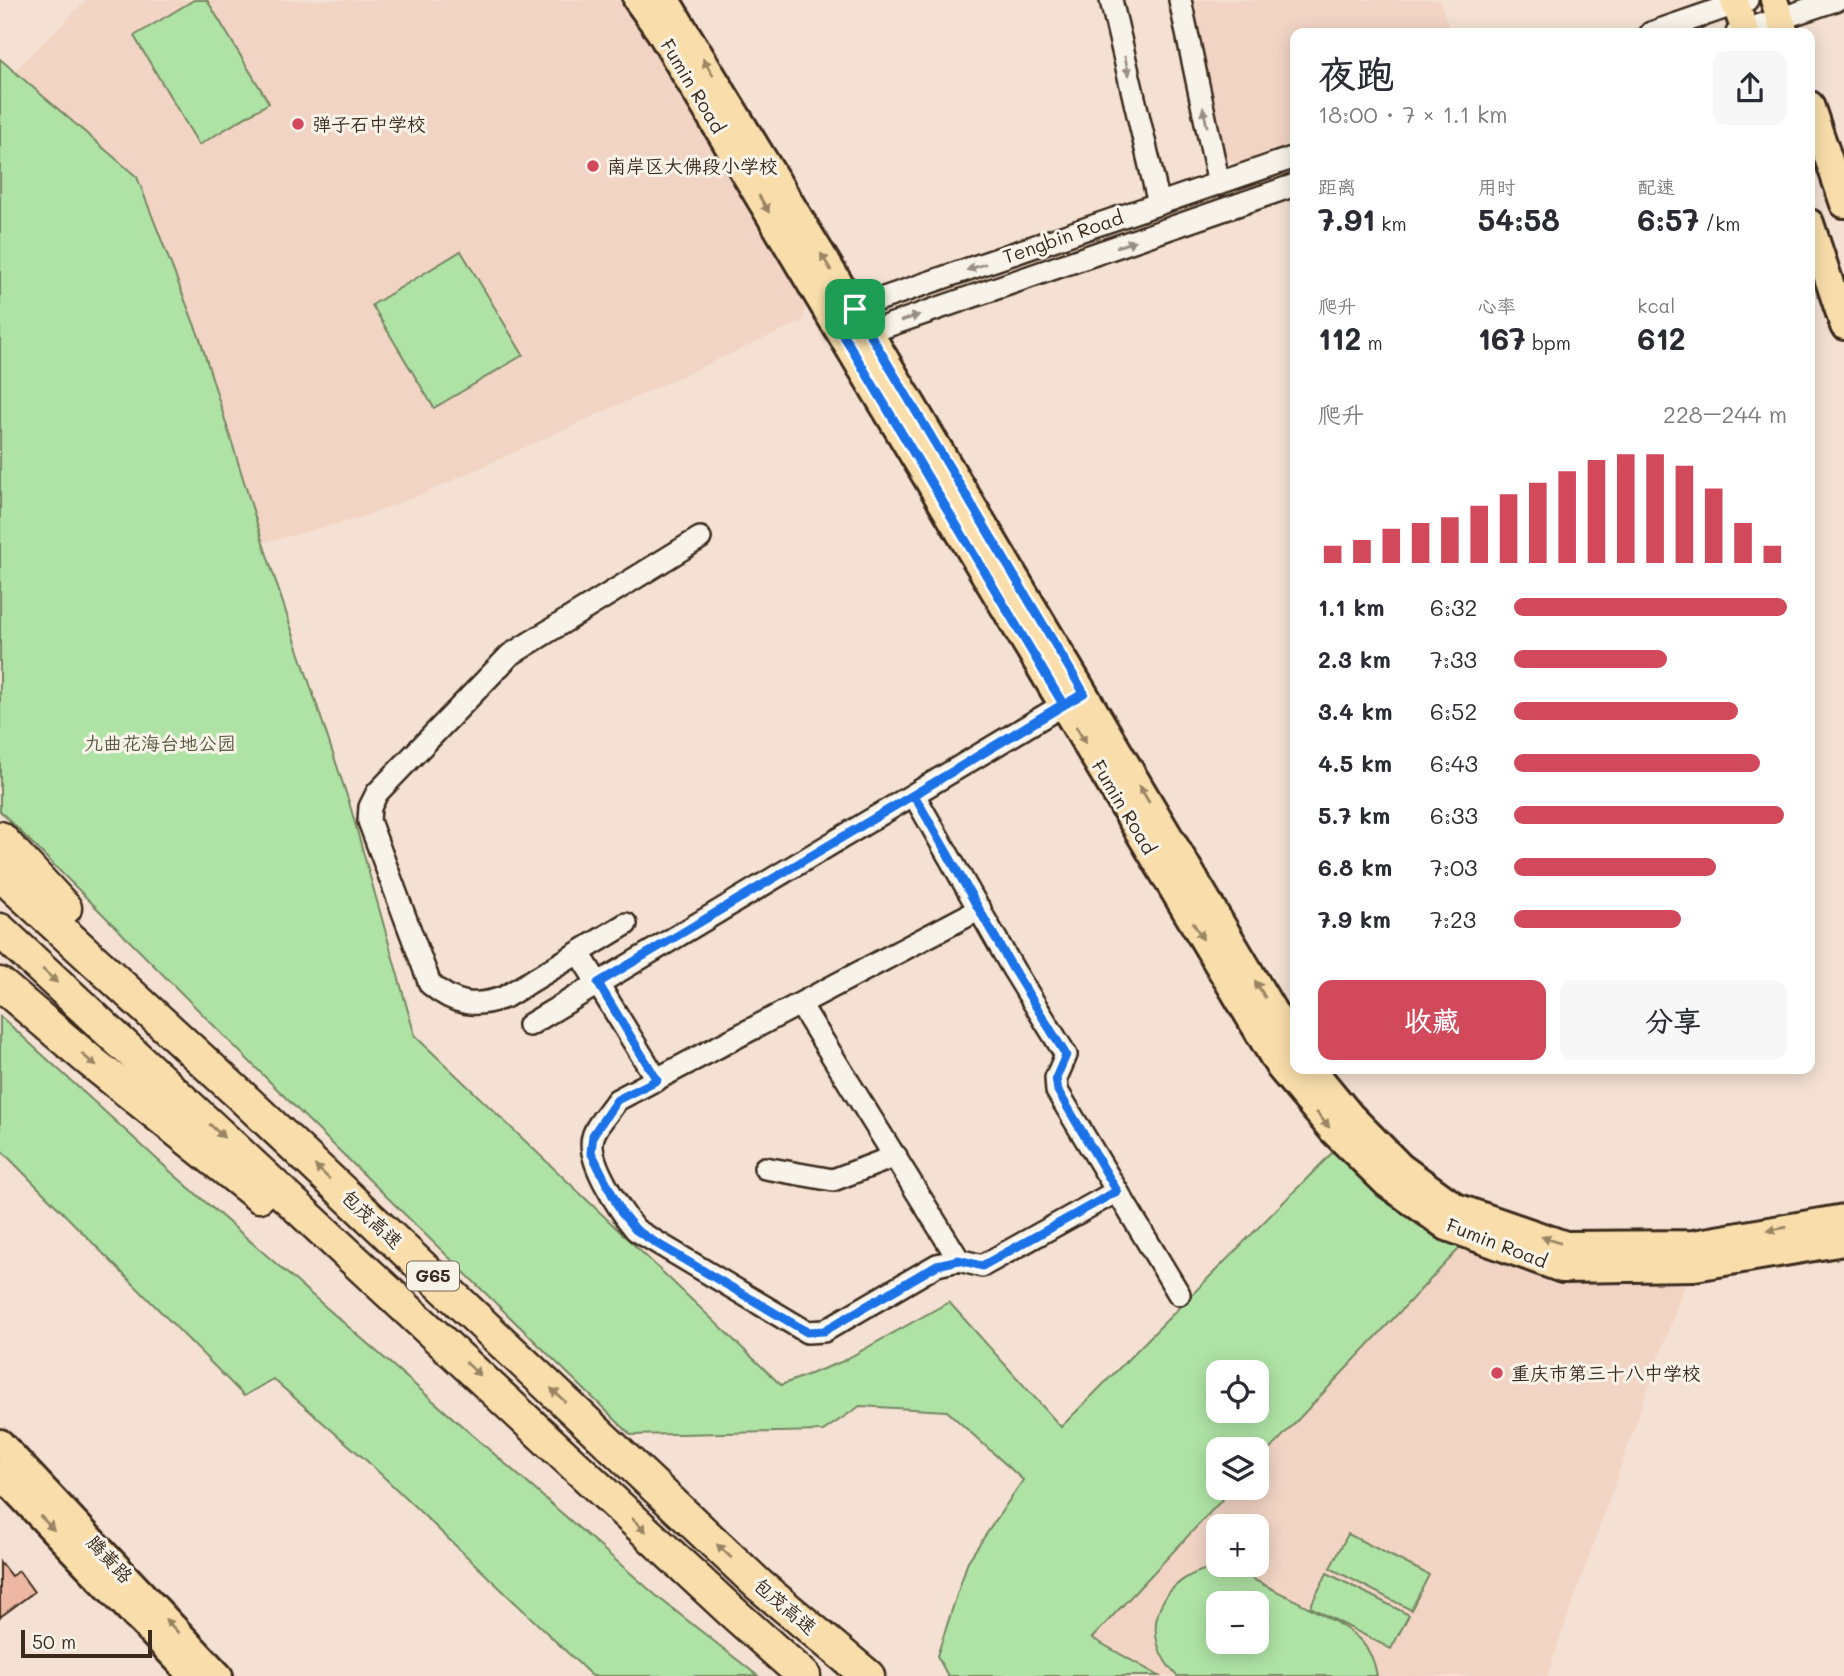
<!DOCTYPE html>
<html lang="zh">
<head>
<meta charset="utf-8">
<style>
	:root { --surface:#fff; --page:#f7f7f7; --text:#2b2b33; --muted:#7c7c81; --accent:#d1495b }
	body { margin:0; font-family:Mali,"LXGW WenKai TC",sans-serif; background:var(--page); color:var(--text); height:100vh; display:flex; flex-direction:column; font-size:26px; white-space:nowrap }
	* { box-sizing:border-box; margin:0 }
	p { font-size:23px; color:var(--muted) }
	.icon { flex:none; width:38px; height:38px; fill:none; stroke:currentColor; stroke-width:2; stroke-linecap:round; stroke-linejoin:round }
	.map { position:relative; flex:1; overflow:hidden }
	.panel { position:absolute; left:1290px; top:28px; width:525px; height:1046px; display:flex; flex-direction:column; background:var(--surface); border-radius:14px; box-shadow:0 4px 18px #0003 }
	.panel>* { flex:none }
	.buttons { position:absolute; left:1206px; top:1360px; display:grid; gap:14px }
	.buttons a { display:grid; place-items:center; width:63px; height:63px; border-radius:14px; background:var(--surface); box-shadow:0 4px 18px #0003; font-size:35px }
	.scale { position:absolute; left:21px; bottom:18px; width:131px; box-sizing:border-box; padding-left:7px; border:4px solid #3b2a1e; border-top:0; font-size:19px; line-height:24px; white-space:nowrap; color:#3b2a1e; -webkit-text-stroke:5px #f7f3e8; paint-order:stroke }
	.pin { position:absolute; display:grid; place-items:center; width:60px; height:60px; color:#fff; margin:-30px; border-radius:14px; box-shadow:0 4px 10px #0006 }
	.round { display:grid; place-items:center; flex:none; width:74px; height:74px; border-radius:14px; background:var(--page) }
	.overview { display:flex; align-items:center; justify-content:space-between; height:119px; padding:0 28px }
	h1 { font-size:38px; font-weight:700; line-height:52px }
	.stats { display:grid; grid-template-columns:repeat(3,1fr); gap:10px; height:119px; padding:7px 28px }
	.stats div { display:grid; align-content:center }
	.stats b { font-size:30px; font-weight:700 }
	.stats small { font-size:19px; font-weight:400 }
	.stats p { font-size:19px }
	.chart { height:196px; padding:14px 28px }
	.chart p { display:flex; justify-content:space-between }
	.chart svg { width:100%; height:126px; margin-top:7px; stroke:var(--accent); stroke-width:6 }
	.cta { display:flex; gap:14px; margin-top:auto; padding:14px 28px }
	.cta a { flex:1; height:80px; border-radius:14px; background:var(--accent); color:#fff; font-size:28px; font-weight:700; line-height:80px; text-align:center }
	.cta a+a { background:var(--page); color:var(--text) }
	ul { padding:0 28px; list-style:none; font-size:23px }
	li { display:grid; grid-template-columns:112px 84px 1fr; align-items:center; height:52px }
	li i { height:18px; border-radius:9px; background:var(--accent) }
	.map>svg:first-child { display:block }
</style>
</head>
<body>
<div class="map">
<svg width="1844" height="1676" viewBox="0 0 1844 1676">
	<rect width="100%" height="100%" fill="#f4e1d3"/>
	<filter id="ink" filterUnits="userSpaceOnUse"><feTurbulence type="fractalNoise" baseFrequency=".0143" numOctaves="2"/><feDisplacementMap in="SourceGraphic" scale="14" xChannelSelector="R" yChannelSelector="G"/><feConvolveMatrix kernelMatrix="1 2 1 2 8 2 1 2 1" color-interpolation-filters="sRGB"/></filter>
	<g filter="url(#ink)">
		<path fill="#f2d4c5" fill-rule="evenodd" d="M87,0H627L808,298L803,321L425,493L360,518L263,543L200,339L137,177L15,70Z
			M1190,0H1440L1451,33H1295V148L1242,167L1224,157Z
			M1460,1248L1560,1280L1685,1284L1547,1676H1159L1091,1638L1233,1488H1256L1257,1463ZM1218,1526H1256V1564H1218ZM1218,1603H1256V1642H1218Z"/>
		<path fill="#afe3a5" stroke="#758662" stroke-width="2" fill-rule="evenodd" d="M194,0H207L269,103L199,145L134,36Z
			M0,59L137,177L200,339L263,543L349,802L415,1036L781,1385L841,1362L949,1302L1061,1427L1335,1150C1378,1193 1407,1218 1460,1248L1257,1463L1256,1449H1218V1488H1233L1092,1638L1159,1676H948L937,1656L968,1561L1023,1480L947,1411L860,1406L823,1431L631,1435L307,1119L0,811ZM1218,1372H1256V1410H1218Z
			M461,251L523,355L434,408L372,305Z
			M0,1016L171,1172L659,1598L758,1676H592L367,1461L273,1379L244,1396L0,1149Z
			M1348,1534L1429,1575L1411,1610L1330,1568Z
			M1207,1569L1233,1570L1245,1575C1274,1591 1342,1620 1362,1642C1371,1652 1375,1663 1377,1676H1177C1138,1637 1155,1583 1207,1569ZM1218,1603H1256V1642H1218Z
			M1327,1573L1409,1615L1391,1649L1310,1607Z"/>
		<path fill="#eeb7a3" stroke="#3b2a1e" stroke-width="2" d="M0,1562L11,1576L19,1571L34,1592L0,1617Z"/>
		<g fill="none" stroke-linecap="round" stroke-linejoin="round">
			<defs>
				<path id="minor" d="M1111,0L1159,204
					M1180,0L1219,184
					M1651,33L1747,0
					M1737,33L1836,0
					M840,313L1295,157
					M855,337L1295,185
					M914,795L1013,969L1066,1055L1056,1078L1057,1091L1179,1294
					M980,909L617,1100C610,1111 596,1125 593,1137C586,1161 621,1212 636,1230L807,1332L824,1331L937,1265L959,1260L982,1266L1117,1191
					M626,924L505,997C475,1008 455,1005 430,984L369,821L370,807L377,793L510,655L700,538
					M579,953L657,1080
					M800,1004L959,1260
					M529,1025L1076,697
					M765,1168L833,1180L896,1156"/>
				<path id="major" d="M637,0L660,32L1280,1068L1332,1130L1387,1184L1447,1227L1562,1269L1695,1267L1844,1242
					M666,0L869,332L1295,1048
					M1734,0L1746,33
					M1774,0L1785,33
					M1810,105L1844,204
					M1810,223L1844,326
					M1312,1069L1350,1115L1401,1167L1456,1207L1566,1245L1693,1244L1844,1218
					M0,1443L219,1676
					M0,1474L193,1676"/>
				<path id="highway" d="M0,838L65,908
					M0,874L238,1093L759,1585L868,1676
					M0,930L731,1611L804,1676
					M0,984L89,1060L259,1196"/>
			</defs>
			<use href="#minor" stroke="#3b2a1e" stroke-width="26"/>
			<use href="#major" stroke="#3b2a1e" stroke-width="32"/>
			<use href="#highway" stroke="#3b2a1e" stroke-width="37"/>
			<use href="#minor" stroke="#f7f3e8" stroke-width="21"/>
			<use href="#major" stroke="#f9deab" stroke-width="26"/>
			<use href="#highway" stroke="#f9deab" stroke-width="32"/>
		</g>
		<defs><path id="oneway-solid" d="M-6-.8H1V-3.2L6.5 0L1 3.2V.8H-6Z" transform="scale(1.75)"/></defs>
		<g fill="#998e83">
			<use href="#oneway-solid" transform="translate(1127 66) rotate(77)"/>
			<use href="#oneway-solid" transform="translate(1205 117) rotate(-102)"/>
			<use href="#oneway-solid" transform="translate(1126 244) rotate(-19)"/>
			<use href="#oneway-solid" transform="translate(976 267) rotate(161)"/>
			<use href="#oneway-solid" transform="translate(910 318) rotate(-19)"/>
		</g>
		<g fill="#9a8464">
			<use href="#oneway-solid" transform="translate(708 67) rotate(-121)"/>
			<use href="#oneway-solid" transform="translate(764 204) rotate(59)"/>
			<use href="#oneway-solid" transform="translate(826 262) rotate(-121)"/>
			<use href="#oneway-solid" transform="translate(1081 735) rotate(59)"/>
			<use href="#oneway-solid" transform="translate(1144 794) rotate(-121)"/>
			<use href="#oneway-solid" transform="translate(1198 931) rotate(59)"/>
			<use href="#oneway-solid" transform="translate(50 976) rotate(43)"/>
			<use href="#oneway-solid" transform="translate(1260 989) rotate(-121)"/>
			<use href="#oneway-solid" transform="translate(89 1060) rotate(40)"/>
			<use href="#oneway-solid" transform="translate(1323 1120) rotate(50)"/>
			<use href="#oneway-solid" transform="translate(217 1131) rotate(43)"/>
			<use href="#oneway-solid" transform="translate(322 1172) rotate(-137)"/>
			<use href="#oneway-solid" transform="translate(1777 1229) rotate(170)"/>
			<use href="#oneway-solid" transform="translate(1551 1240) rotate(-161)"/>
			<use href="#oneway-solid" transform="translate(473 1369) rotate(43)"/>
			<use href="#oneway-solid" transform="translate(558 1395) rotate(-137)"/>
			<use href="#oneway-solid" transform="translate(47 1523) rotate(46)"/>
			<use href="#oneway-solid" transform="translate(639 1525) rotate(43)"/>
			<use href="#oneway-solid" transform="translate(724 1551) rotate(-137)"/>
			<use href="#oneway-solid" transform="translate(172 1626) rotate(-133)"/>
		</g>
	</g>
	<g fill="none" stroke-linecap="round" stroke-linejoin="round" filter="url(#ink)">
		<defs>
			<path id="route" d="M855,309L1084,693L598,983L657,1080L617,1100L593,1135L591,1152L621,1212L636,1230L656,1243L807,1332L824,1331L937,1265L959,1260L982,1266L1117,1191L1058,1091L1056,1078L1066,1055L1013,969L914,795L1063,704L832,316L855,309"/>
		</defs>
		<use href="#route" stroke="#fff" stroke-width="14"/>
		<use href="#route" stroke="#1a73e8" stroke-width="9"/>
	</g>
	<g fill="#d1495b" stroke="#f7f3e8" stroke-width="2.5">
		<circle cx="298" cy="124" r="7"/>
		<circle cx="593" cy="166" r="7"/>
		<circle cx="1497" cy="1373" r="7"/>
	</g>
	<g text-anchor="middle" stroke-width="6" stroke-linejoin="round" paint-order="stroke">
		<rect fill="#f7f3e8" stroke="#73665b" stroke-width="2" x="407" y="1261.5" width="52" height="29" rx="5"/>
		<g font-size="18" font-weight="bold" fill="#3b2a1e">
			<text x="433" y="1282">G65</text>
		</g>
		<g font-size="19" fill="#3b2a1e" stroke="#f7f3e8">
			<text transform="translate(693 86) rotate(59)" y="7">Fumin Road</text>
			<text transform="translate(1063 237) rotate(-19)" y="7">Tengbin Road</text>
			<text transform="translate(1124 807) rotate(59)" y="7">Fumin Road</text>
			<text transform="translate(372 1219) rotate(43)" y="7">包茂高速</text>
			<text transform="translate(1497 1243) rotate(21)" y="7">Fumin Road</text>
			<text transform="translate(110 1559) rotate(47)" y="7">腾黄路</text>
			<text transform="translate(785 1606) rotate(40)" y="7">包茂高速</text>
		</g>
		<g font-size="19" fill="#3b2a1e" stroke="#f7f3e8" text-anchor="start">
			<text x="312" y="131">弹子石中学校</text>
			<text x="607" y="173">南岸区大佛段小学校</text>
			<text x="1511" y="1380">重庆市第三十八中学校</text>
		</g>
		<g font-size="19" fill="#585840" stroke="#f7f3e8">
			<text x="160" y="750">九曲花海台地公园</text>
		</g>
	</g>
</svg>
<div class="buttons">
<a><svg class="icon" aria-label="locate" viewBox="0 0 24 24"><circle cx="12" cy="12" r="6"/><path d="M12 2v4M12 18v4M2 12h4M18 12h4"/></svg></a>
<a><svg class="icon" aria-label="layers" viewBox="0 0 24 24"><path d="M12 4l9 5-9 5-9-5zM3 14l9 5 9-5"/></svg></a>
<a>+</a>
<a>−</a>
</div>
<div class="scale">50 m</div>
<div class="pin" style="left:855px;top:309px;background:#1e9e55"><svg class="icon" aria-label="arrive" viewBox="0 0 24 24"><path d="M6 21V4h12l-3 4 3 4H6"/></svg></div>
<section class="panel">
<div class="overview"><div><h1>夜跑</h1><p>18:00 · 7 × 1.1 km</p></div><a class="round"><svg class="icon" aria-label="share" viewBox="0 0 24 24"><path d="M12 15V3M7 8l5-5 5 5M5 13v7h14v-7"/></svg></a></div>
<div class="stats">
<div><p>距离</p><b>7.91<small> km</small></b></div>
<div><p>用时</p><b>54:58</b></div>
<div><p>配速</p><b>6:57<small> /km</small></b></div>
</div>
<div class="stats">
<div><p>爬升</p><b>112<small> m</small></b></div>
<div><p>心率</p><b>167<small> bpm</small></b></div>
<div><p>kcal</p><b>612</b></div>
</div>
<div class="chart"><p><span>爬升</span>228–244 m</p>
<svg viewBox="0 0 160 44" preserveAspectRatio="none"><path d="M5 44V38M15 44V36M25 44V32M35 44V30M45 44V28M55 44V24M65 44V20M75 44V16M85 44V12M95 44V8M105 44V6M115 44V6M125 44V10M135 44V18M145 44V30M155 44V38"/></svg>
</div>
<ul>
<li><b>1.1 km</b>6:32<i style="width:100%"></i></li>
<li><b>2.3 km</b>7:33<i style="width:56%"></i></li>
<li><b>3.4 km</b>6:52<i style="width:82%"></i></li>
<li><b>4.5 km</b>6:43<i style="width:90%"></i></li>
<li><b>5.7 km</b>6:33<i style="width:99%"></i></li>
<li><b>6.8 km</b>7:03<i style="width:74%"></i></li>
<li><b>7.9 km</b>7:23<i style="width:61%"></i></li>
</ul>
<div class="cta"><a>收藏</a><a>分享</a></div>
</section>
</div>
</body>
</html>
